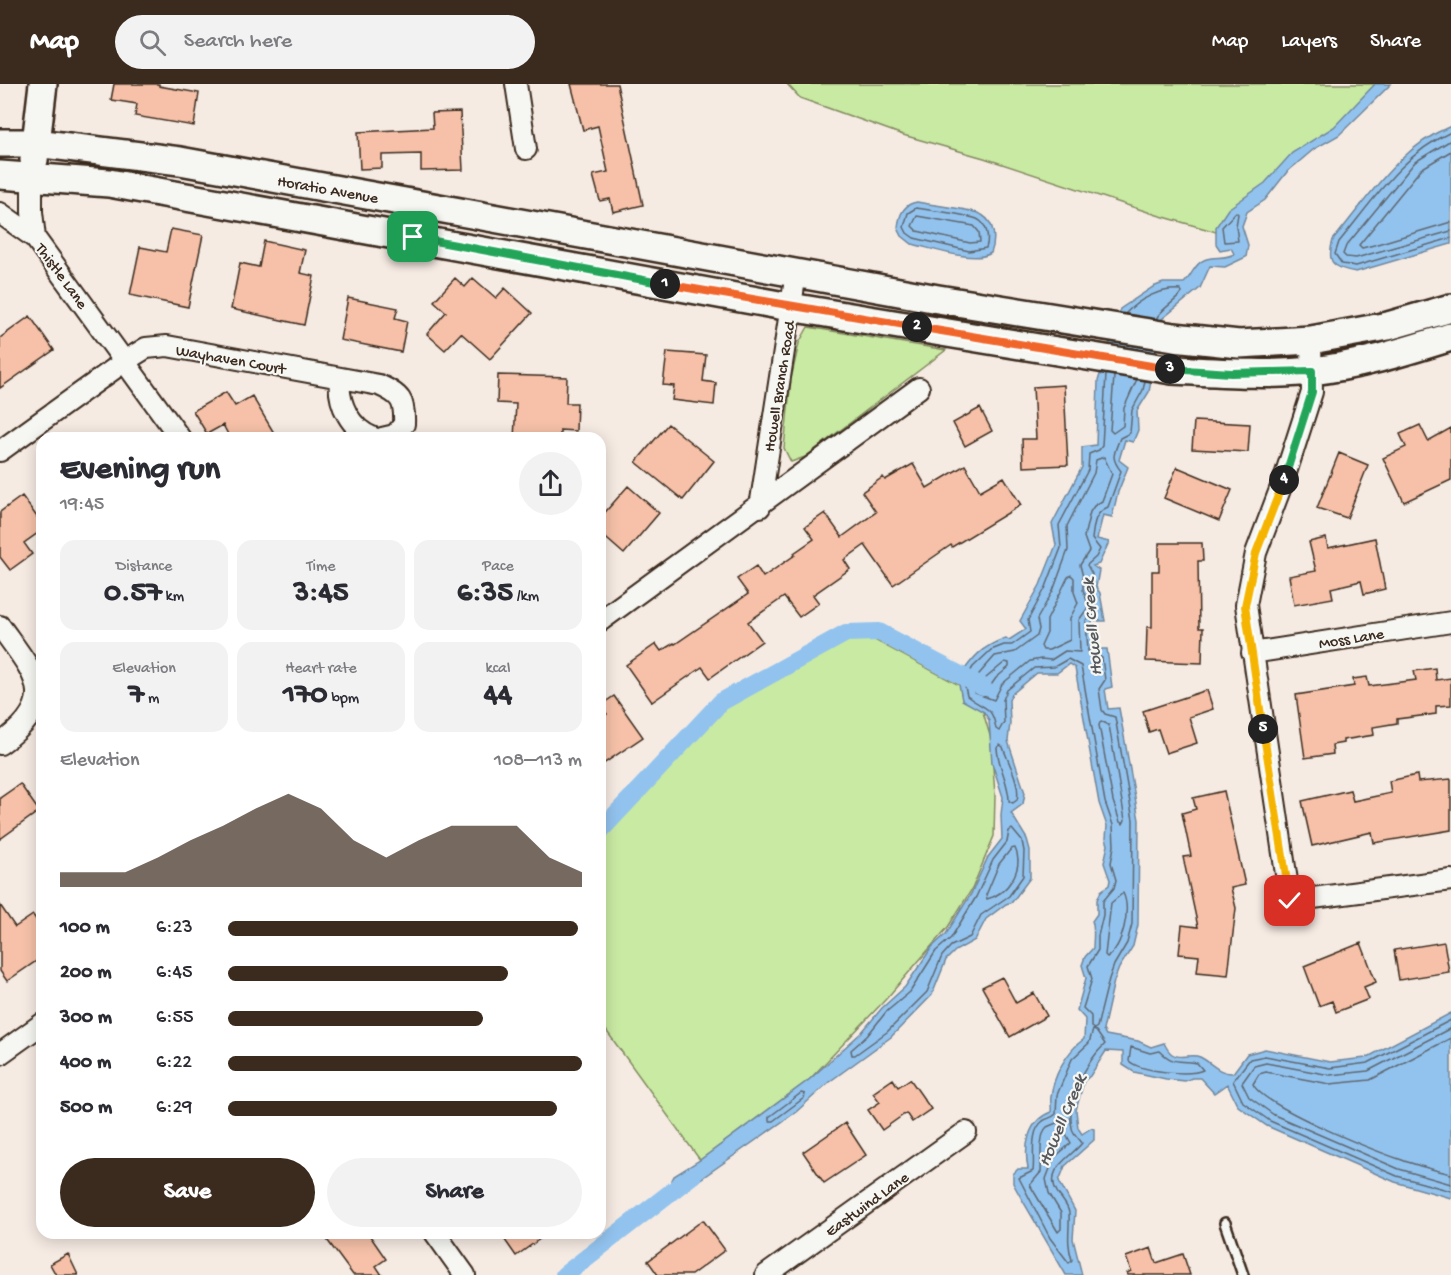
<!DOCTYPE html>
<html lang="en">
<head>
<meta charset="utf-8">
<style>
	:root { --surface:#fff; --page:#f2f2f3; --text:#2b2b33; --muted:#7c7c81; --accent:#3b2a1e }
	body { margin:0; font-family:"Gochi Hand",sans-serif; background:var(--page); color:var(--text); height:100vh; display:flex; flex-direction:column; font-size:22px; white-space:nowrap }
	* { box-sizing:border-box; margin:0 }
	p { font-size:20px; color:var(--muted) }
	.icon { flex:none; width:33px; height:33px; fill:none; stroke:currentColor; stroke-width:2; stroke-linecap:round; stroke-linejoin:round }
	.map { position:relative; flex:1; overflow:hidden }
	.drawer { position:absolute; left:36px; top:348px; width:570px; height:807px; display:flex; flex-direction:column; background:var(--surface); border-radius:18px; box-shadow:0 3px 15px #0003 }
	.drawer>* { flex:none }
	.pin { position:absolute; display:grid; place-items:center; width:51px; height:51px; color:#fff; margin:-26px; border-radius:12px; box-shadow:0 3px 9px #0006 }
	.km { position:absolute; width:30px; height:30px; margin:-15px; border-radius:50%; background:#222; color:#fff; font-size:16px; line-height:30px; text-align:center }
	.round { display:grid; place-items:center; flex:none; width:63px; height:63px; border-radius:32px; background:var(--page) }
	.headline { display:flex; align-items:center; justify-content:space-between; height:102px; padding:0 24px }
	h1 { font-size:33px; font-weight:700; line-height:45px }
	.figures { display:grid; grid-template-columns:repeat(3,1fr); gap:9px; height:102px; padding:6px 24px }
	.figures div { display:grid; align-content:center; border-radius:15px; background:var(--page); text-align:center }
	.figures b { font-size:30px; font-weight:700 }
	.figures small { font-size:16px; font-weight:400 }
	.figures p { font-size:16px }
	.chart { height:168px; padding:12px 24px }
	.chart p { display:flex; justify-content:space-between }
	.chart svg { width:100%; height:108px; margin-top:6px; fill:var(--accent); opacity:.7 }
	.cta { display:flex; gap:12px; margin-top:auto; padding:12px 24px }
	.cta a { flex:1; height:69px; border-radius:36px; background:var(--accent); color:#fff; font-size:24px; font-weight:700; line-height:69px; text-align:center }
	.cta a+a { background:var(--page); color:var(--text) }
	ul { padding:0 24px; list-style:none; font-size:20px }
	li { display:grid; grid-template-columns:96px 72px 1fr; align-items:center; height:45px }
	li i { height:15px; border-radius:8px; background:var(--accent) }
	header { display:flex; align-items:center; gap:36px; box-sizing:border-box; height:84px; padding:0 30px; background:var(--accent); color:#fff }
	header strong { font-size:28px }
	nav { display:flex; gap:33px; margin-inline-start:auto; font-size:21px }
	.search { width:420px; height:54px; background:var(--page); display:flex; align-items:center; gap:15px; box-sizing:border-box; padding:0 21px; border-radius:33px; color:var(--muted); font-size:22px }
	.map>svg:first-child { display:block }
</style>
</head>
<body>
<header>
<strong>Map</strong>
<div class="search"><svg class="icon" aria-label="search" viewBox="0 0 24 24"><circle cx="10" cy="10" r="6"/><path d="M15 15l6 6"/></svg>Search here</div>
<nav><a>Map</a><a>Layers</a><a>Share</a></nav>
</header>
<div class="map">
<svg width="1451" height="1191" viewBox="0 0 1451 1191">
	<rect width="100%" height="100%" fill="#f6ebe3"/>
	<filter id="ink" filterUnits="userSpaceOnUse"><feTurbulence type="fractalNoise" baseFrequency=".0167" numOctaves="2"/><feDisplacementMap in="SourceGraphic" scale="12" xChannelSelector="R" yChannelSelector="G"/><feConvolveMatrix kernelMatrix="1 2 1 2 8 2 1 2 1" color-interpolation-filters="sRGB"/></filter>
	<g filter="url(#ink)">
		<path fill="#c9eaa3" stroke="#828a60" stroke-width="1.5" d="M787,0H1378L1327,54L1246,120L1234,153L1157,131L984,74L903,51L800,14Z
			M808,243L946,266L805,373L791,378L784,364L791,295L799,259Z
			M854,545L978,611L991,655L995,711L994,752L972,805L948,843L886,915L810,995L700,1076L600,938V744L720,619Z"/>
		<path fill="#92c3ee" stroke="#6f869b" stroke-width="1.5" d="M1375,0H1391L1339,51L1314,65L1287,88L1265,116L1247,128L1242,142L1248,161L1246,173L1225,183L1210,182L1200,204L1162,235L1149,308L1137,327L1138,346L1133,358L1125,356L1119,376L1128,383L1118,408L1112,433L1103,431L1097,455L1109,458L1099,480L1093,482L1099,486L1096,503L1100,509L1105,537H1092L1094,565H1107L1112,603L1105,605L1108,625L1119,624L1139,736L1138,841L1133,862L1119,884L1114,897L1103,946L1106,951L1138,957L1151,963L1164,959C1166,963 1169,968 1172,970C1181,976 1191,969 1200,973C1212,979 1219,990 1233,989L1247,970L1265,965L1330,978L1366,974L1451,929V1114L1395,1098L1267,1042L1238,1022L1227,1000L1214,1009L1200,994H1192L1185,997L1166,995L1134,988L1123,981V968L1106,967L1090,992L1084,997L1076,1026L1078,1044L1082,1050L1091,1044L1094,1045V1056L1065,1082L1059,1097L1075,1127L1073,1155L1082,1191H1066L1020,1112L1013,1099V1090L1018,1085H1028C1024,1063 1027,1037 1051,1028C1052,1022 1050,1018 1051,1013C1053,992 1067,967 1084,955L1085,935L1077,926L1086,894L1082,881L1085,873L1093,864C1093,856 1095,844 1092,837L1097,830V816L1101,807L1109,801L1110,796L1104,779L1108,761L1106,754L1107,742L1099,719L1075,584L1069,580L1057,589H1037L1012,610L1009,616L1010,639L1008,657L1025,709L1023,720L1011,729L1027,755L1030,766V794L1012,818L1006,820L986,835L975,856L955,867L946,876L932,911L891,953L829,998L796,1028L682,1108L672,1103L670,1100L674,1092L700,1076L810,995L862,948L882,924L905,903L932,863L946,850L971,810L988,773L1002,755L1001,731L1003,713L992,679L989,636L984,628L962,616L958,595C973,573 981,563 1006,554L1009,556L1026,545L1020,537L1040,501L1056,461L1052,440L1082,383V363L1096,361L1098,297L1120,225L1153,203L1163,199H1184C1192,192 1194,180 1204,176C1214,171 1224,176 1234,170L1231,164L1220,166L1216,160V143L1228,125L1265,99L1292,69L1334,43Z
			M1451,42V160L1356,188C1333,184 1326,179 1333,156C1368,114 1399,63 1451,42Z
			M917,118C930,121 974,125 982,131C995,139 996,156 991,169C974,180 931,164 912,160L902,152L898,144C899,131 903,120 917,118Z"/>
		<g fill="none" stroke-linecap="round" stroke-linejoin="round">
			<path stroke="#5e6771" stroke-width="1.5" d="M1451,48C1402,70 1372,118 1339,158L1335,170L1342,180L1356,182L1451,154
				M1451,56L1415,78L1346,162L1343,170L1346,173L1356,174L1451,147
				M1451,67L1421,85L1359,161L1362,164L1374,161L1451,138
				M916,124C930,126 965,130 977,135C988,140 989,155 986,164L969,167L914,154L907,149L904,143L908,129Z
				M1236,128L1238,130L1236,142L1238,157L1224,158L1222,143Z
				M917,132L974,142L979,148L980,158L970,159L917,147L912,142Z
				M1125,230C1139,215 1160,204 1181,206L1182,209C1175,218 1161,225 1156,235
				M1106,290L1102,362L1099,366L1089,370L1088,386L1059,441L1061,464L1046,503L1028,536L1030,548L1012,561H1004L991,566L973,583L964,598L967,612C984,626 992,620 996,645L999,647L1004,638L1003,616L1007,606L1034,584L1054,583L1068,575L1081,582L1105,718L1113,741L1114,762L1111,779L1116,796L1114,804L1103,817V831L1098,852V866L1088,882L1092,895L1083,924L1091,932V943L1094,945L1097,943L1109,895L1114,881L1127,859L1132,840L1133,736L1115,633L1105,630L1102,626L1099,605L1105,596L1102,574L1088,567L1086,536L1098,528L1090,504L1092,490L1087,481L1096,473L1100,465L1092,455C1094,440 1094,429 1108,423L1121,387C1110,373 1114,370 1120,354L1130,349L1132,326L1143,306L1145,297
				M1114,292L1110,346L1113,349L1123,342L1124,324L1137,295
				M1104,373L1112,390L1102,417L1094,422L1090,428L1084,453L1089,467L1080,481L1083,493V506L1089,522L1079,536L1080,568L1065,567L1051,576L1041,575L1030,577L1002,600L994,616L975,609L972,598L995,572L1015,568L1037,552L1039,545L1037,535L1053,507L1068,466L1067,442L1094,389L1096,376Z
				M1071,491L1074,494V508L1078,519L1070,534V556L1049,566H1043L1041,562L1047,549V536L1068,493Z
				M1005,578L1009,579V583L996,594L989,604L983,603L986,594Z
				M1101,637L1109,641L1125,736L1123,740L1120,738L1113,717L1099,641Z
				M1000,661L1003,663C1008,679 1021,699 1017,716L1013,719L1009,717C1009,698 998,683 997,664Z
				M1012,745L1022,757L1024,767L1023,792L1009,812L981,831L970,853L951,862L942,872L927,908L887,948L855,971H852L851,966L867,952L886,928L910,908L936,867L951,854L976,813L993,776L1007,758L1009,747Z
				M1015,764C1025,785 1007,810 987,815L986,811L999,780L1011,765Z
				M1123,809C1131,825 1123,863 1107,873L1105,871L1111,819Z
				M1451,936L1368,979L1330,984L1265,972L1250,975L1233,997L1243,1018L1270,1037L1397,1092L1451,1107
				M1451,944L1368,987L1330,991L1266,979L1254,982L1242,999L1249,1013L1274,1031L1399,1085L1451,1100
				M1093,946L1096,947L1105,960C1086,978 1066,1016 1072,1044C1073,1050 1079,1054 1082,1059C1070,1074 1044,1085 1057,1108C1061,1115 1068,1121 1069,1129C1070,1148 1066,1156 1072,1176L1069,1179L1050,1154L1019,1094L1033,1087C1035,1074 1029,1047 1043,1037C1048,1034 1052,1034 1056,1030L1057,1011L1072,975L1089,959Z
				M1451,954L1370,996L1330,1000L1266,988L1259,990L1253,1000C1262,1022 1375,1067 1402,1076C1418,1082 1435,1086 1451,1090
				M1131,963L1150,969L1160,967C1175,982 1179,975 1197,979L1203,986C1190,992 1141,988 1129,977Z
				M801,1009L805,1010L804,1014L773,1037H769V1033Z
				M1061,1037L1064,1039L1065,1048L1071,1059L1054,1074L1046,1095L1049,1109L1061,1129V1145L1058,1148L1030,1101L1041,1088C1042,1077 1038,1051 1047,1043C1051,1041 1057,1039 1061,1037Z"/>
			<path stroke="#92c3ee" stroke-width="18" d="M600,747L721,618L846,549L879,548L983,603
				M564,1191L693,1091"/>
		</g>
		<path fill="#f6c1a8" stroke="#3b2a1e" stroke-width="1.5" d="M114,0H159V2L199,9L194,42L135,32L137,20L111,16Z
			M571,0H617L643,121L613,128L610,115L600,117L593,91L608,88L598,42L583,46Z
			M460,28L463,86L421,87V70L382,71V84L360,85L358,48L433,44L432,29Z
			M171,145L203,151L188,223L130,211L140,163L166,168Z
			M264,157L305,166L300,189L314,192L304,241L231,225L240,179L259,183Z
			M455,194L465,203L473,194L496,214L505,204L532,229L490,275L461,249L445,266L427,250L446,228L434,217Z
			M348,214L398,224L395,234L407,237L401,268L340,256Z
			M30,232L54,266L0,304V254Z
			M667,268L706,271L703,297L716,299L714,321L672,316L674,302L663,301Z
			M498,291L567,293L566,319H577L576,347L560,346V354H514L516,320L497,319Z
			M1064,301L1068,381L1023,383L1022,355H1036L1033,303Z
			M226,308L235,322L252,312L277,354H230L223,341L207,350L193,327Z
			M980,324L992,347L965,362L953,339Z
			M1194,337L1250,340L1248,368L1192,365Z
			M668,340L714,377L683,416L636,378Z
			M1420,341L1428,357L1451,344V396L1404,418L1383,374L1406,363L1400,350Z
			M1339,369L1368,381L1347,434L1317,424Z
			M913,380L927,404L965,381L980,407L1004,393L1021,421L952,463L951,461L893,501L865,461L844,476L850,485L813,511L819,519L799,533L784,513L748,538L762,557L710,594L702,583L652,618L626,581L656,560L661,567L674,559L675,560L748,510L737,495L756,482L763,493L795,471L794,469L814,455L805,443L825,429L842,453L876,428L862,408L883,393L885,396Z
			M1177,383L1232,406L1219,437L1164,414Z
			M628,402L659,429L624,470L600,449V434Z
			M22,412L42,440V446L24,459L32,470L10,486L0,473V428Z
			M1326,454L1328,464L1375,454L1385,505L1364,510L1361,497L1331,504L1333,514L1294,521L1289,492L1316,487L1309,458Z
			M1159,459H1202L1203,477H1198L1199,544H1203L1202,579L1146,577L1147,543H1152V487H1159Z
			M1435,584L1436,596L1451,594V621L1436,622V630L1397,635V639L1373,643L1374,651L1343,656V659L1332,661L1333,670L1305,674L1296,611L1354,602L1353,595L1367,593L1369,602L1416,596L1414,587Z
			M1207,606L1213,625L1189,633L1197,659L1166,669L1158,645L1149,648L1143,627Z
			M614,612L643,653L600,682V635L607,630L601,621Z
			M1417,691L1418,698L1451,695V746L1374,759L1372,748L1312,762L1302,717L1350,706L1353,717L1391,709L1389,697Z
			M20,700L39,727L0,755V714Z
			M1224,707L1245,801L1231,804L1236,824L1228,891L1197,888L1199,872L1179,870L1182,841L1198,843L1183,773L1191,772L1182,729L1196,725L1193,714Z
			M0,821L15,843L33,831L42,844V873L7,897L0,887Z
			M1444,858L1449,888L1399,896L1394,866Z
			M1361,859L1376,898L1364,903L1369,915L1336,928L1332,917L1319,922L1304,882Z
			M1002,893L1016,919L1034,909L1047,932L1010,953L982,903Z
			M893,995L898,1003L910,995L931,1025L912,1038L906,1029L882,1046L868,1026L880,1018L873,1009Z
			M845,1039L866,1071L824,1099L803,1068Z
			M703,1136L725,1166L691,1191H658L648,1177Z
			M322,1149H368L386,1175L376,1182L382,1191H353Z
			M500,1149H548L516,1172Z
			M1151,1164L1156,1179L1183,1170L1190,1191H1128L1127,1189L1131,1187L1126,1173Z
			M68,1170L78,1191H56L50,1180Z"/>
		<g fill="none" stroke-linecap="round" stroke-linejoin="round">
			<defs>
				<path id="lane" d="M1225,1139L1243,1191"/>
				<path id="street" d="M516,0L526,65
					M32,92V128L35,154L180,354
					M0,129L35,154
					M1311,256L1312,308L1284,395L1256,469L1246,521L1290,817L1451,796
					M340,294C337,319 350,345 374,354
					M0,367L125,277L146,264L167,262L379,301C401,311 405,316 404,340L395,351L382,354
					M760,423L796,189
					M600,537L919,304
					M0,542C35,591 62,616 0,660
					M1252,569L1451,538
					M0,970L42,940
					M435,1149L465,1191
					M766,1191L966,1048"/>
				<path id="secondary" d="M0,59H36L180,77L938,215L1174,253L1239,260L1311,256L1388,242L1451,224
					M34,76L43,0
					M0,91L109,99L790,223L1172,286C1218,288 1265,292 1311,287C1359,282 1406,267 1451,253"/>
			</defs>
			<use href="#lane" stroke="#3b2a1e" stroke-width="14"/>
			<use href="#street" stroke="#3b2a1e" stroke-width="24"/>
			<use href="#secondary" stroke="#3b2a1e" stroke-width="32"/>
			<use href="#lane" stroke="#f6f6f2" stroke-width="9"/>
			<use href="#street" stroke="#f6f6f2" stroke-width="20"/>
			<use href="#secondary" stroke="#f6f6f2" stroke-width="27"/>
		</g>
	</g>
	<g fill="none" stroke-linecap="round" stroke-linejoin="round" filter="url(#ink)">
		<defs>
			<path id="split-1" d="M413,153L665,200"/>
			<path id="split-2" d="M665,200L917,243"/>
			<path id="split-3" d="M917,243L1170,285"/>
			<path id="split-4" d="M1170,285L1231,289L1312,287V308L1284,396"/>
			<path id="split-5" d="M1263,645L1245,522L1256,469L1284,396"/>
			<path id="split-6" d="M1263,645L1290,817"/>
		</defs>
		<use href="#split-1" stroke="#fff" stroke-width="12"/>
		<use href="#split-2" stroke="#fff" stroke-width="12"/>
		<use href="#split-3" stroke="#fff" stroke-width="12"/>
		<use href="#split-4" stroke="#fff" stroke-width="12"/>
		<use href="#split-5" stroke="#fff" stroke-width="12"/>
		<use href="#split-6" stroke="#fff" stroke-width="12"/>
		<use href="#split-1" stroke="#22a559" stroke-width="8"/>
		<use href="#split-2" stroke="#f0652b" stroke-width="8"/>
		<use href="#split-3" stroke="#f0652b" stroke-width="8"/>
		<use href="#split-4" stroke="#22a559" stroke-width="8"/>
		<use href="#split-5" stroke="#f5b400" stroke-width="8"/>
		<use href="#split-6" stroke="#f5b400" stroke-width="8"/>
	</g>
	<g text-anchor="middle" stroke-width="4.5" stroke-linejoin="round" paint-order="stroke">
		<g font-size="16" fill="#3b2a1e" stroke="#f6f6f2">
			<text transform="translate(328 104) rotate(10)" y="6">Horatio Avenue</text>
			<text transform="translate(63 191) rotate(54)" y="6">Thistle Lane</text>
			<text transform="translate(231 274) rotate(10)" y="6">Wayhaven Court</text>
			<text transform="translate(778 302) rotate(-81)" y="6">Howell Branch Road</text>
			<text transform="translate(1351 553) rotate(-9)" y="6">Moss Lane</text>
			<text transform="translate(866 1119) rotate(-36)" y="6">Eastwind Lane</text>
		</g>
		<g font-size="18" font-style="italic" fill="#55585c" stroke="#f6f6f2">
			<text transform="translate(1091 543) rotate(-95)" y="6">Howell Creek</text>
			<text transform="translate(1061 1036) rotate(-67)" y="6">Howell Creek</text>
		</g>
	</g>
</svg>
<div class="pin" style="left:413px;top:153px;background:#1e9e55"><svg class="icon" aria-label="arrive" viewBox="0 0 24 24"><path d="M6 21V4h12l-3 4 3 4H6"/></svg></div>
<div class="pin" style="left:1290px;top:817px;background:#d93025"><svg class="icon" aria-label="check" viewBox="0 0 24 24"><path d="M5 12l5 5 9-10"/></svg></div>
<b class="km" style="left:665px;top:200px">1</b>
<b class="km" style="left:917px;top:243px">2</b>
<b class="km" style="left:1170px;top:285px">3</b>
<b class="km" style="left:1284px;top:396px">4</b>
<b class="km" style="left:1263px;top:645px">5</b>
<section class="drawer">
<div class="headline"><div><h1>Evening run</h1><p>19:45</p></div><a class="round"><svg class="icon" aria-label="share" viewBox="0 0 24 24"><path d="M12 15V3M7 8l5-5 5 5M5 13v7h14v-7"/></svg></a></div>
<div class="figures">
<div><p>Distance</p><b>0.57<small> km</small></b></div>
<div><p>Time</p><b>3:45</b></div>
<div><p>Pace</p><b>6:35<small> /km</small></b></div>
</div>
<div class="figures">
<div><p>Elevation</p><b>7<small> m</small></b></div>
<div><p>Heart rate</p><b>170<small> bpm</small></b></div>
<div><p>kcal</p><b>44</b></div>
</div>
<div class="chart"><p><span>Elevation</span>108–113 m</p>
<svg viewBox="0 0 160 44" preserveAspectRatio="none"><path d="M0 44V38L10 38L20 38L30 32L40 25L50 19L60 12L70 6L80 12L90 25L100 32L110 25L120 19L130 19L140 19L150 32L160 38V44z"/></svg>
</div>
<ul>
<li><b>100 m</b>6:23<i style="width:99%"></i></li>
<li><b>200 m</b>6:45<i style="width:79%"></i></li>
<li><b>300 m</b>6:55<i style="width:72%"></i></li>
<li><b>400 m</b>6:22<i style="width:100%"></i></li>
<li><b>500 m</b>6:29<i style="width:93%"></i></li>
</ul>
<div class="cta"><a>Save</a><a>Share</a></div>
</section>
</div>
</body>
</html>
